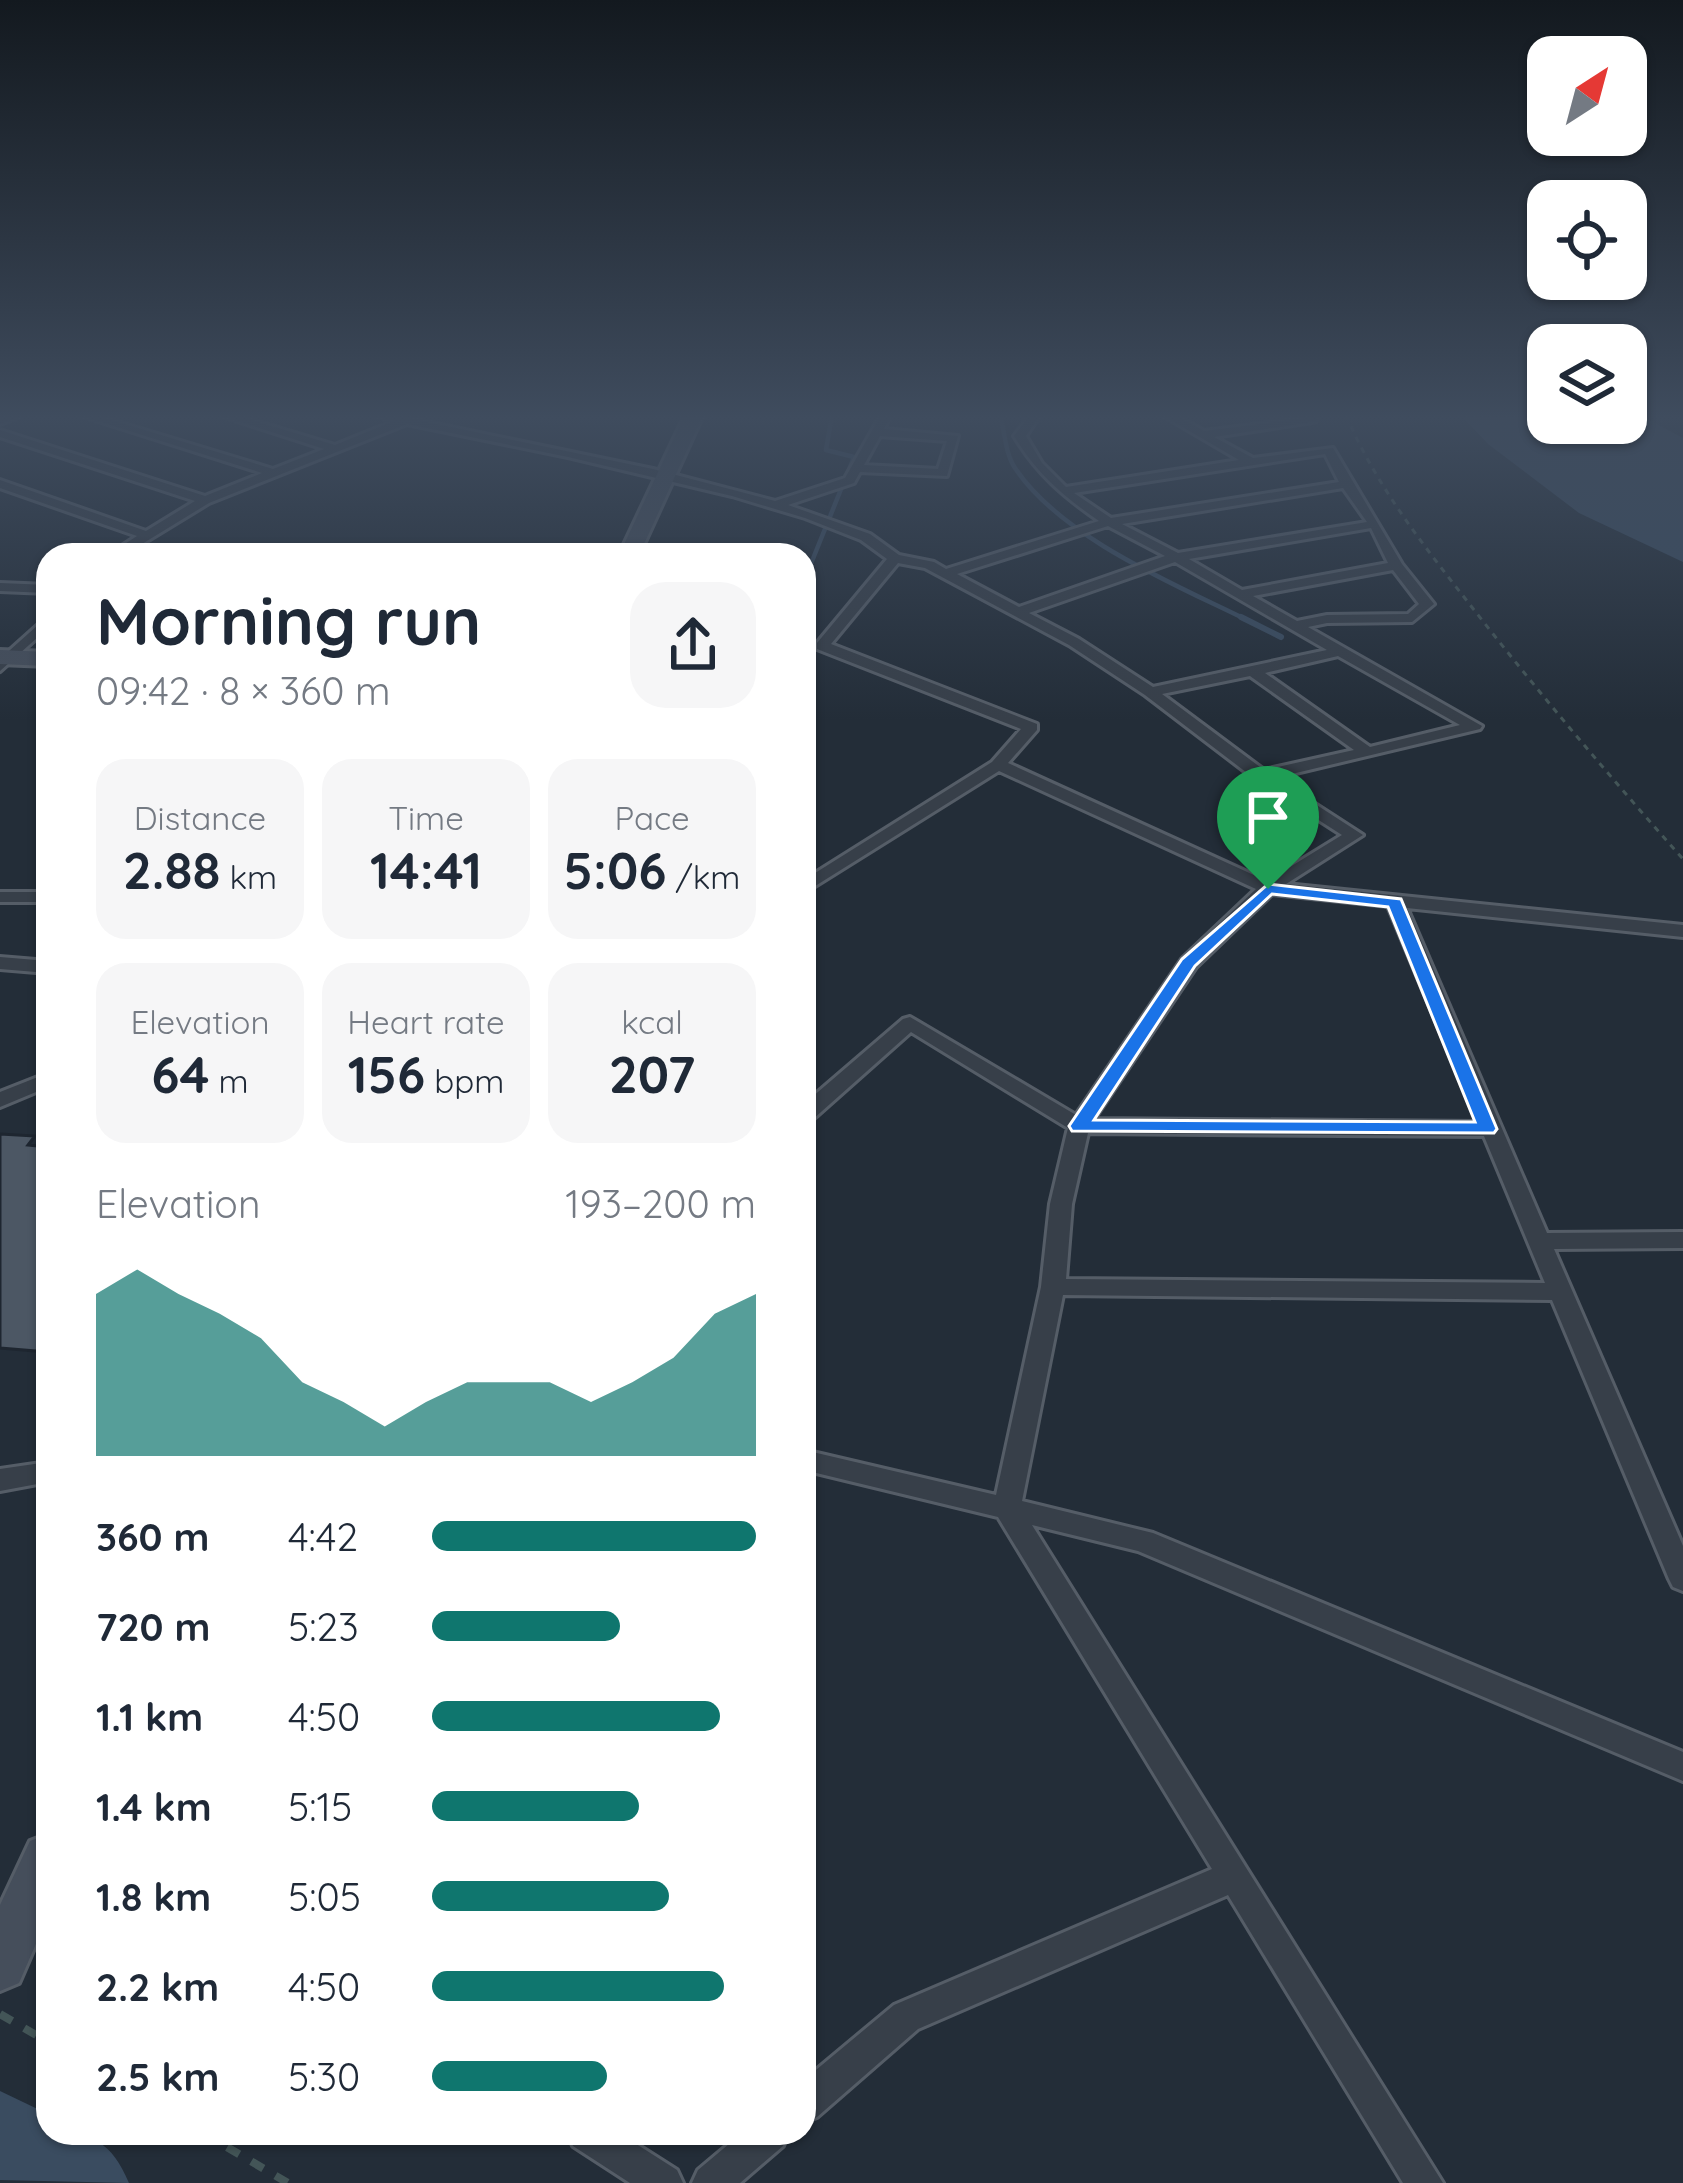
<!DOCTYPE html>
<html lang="en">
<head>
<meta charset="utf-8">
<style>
	:root { --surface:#fff; --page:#f6f6f7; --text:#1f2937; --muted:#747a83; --accent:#0f766e }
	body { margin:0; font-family:Quicksand,sans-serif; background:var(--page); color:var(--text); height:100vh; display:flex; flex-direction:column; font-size:45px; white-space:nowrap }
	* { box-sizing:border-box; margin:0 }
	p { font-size:39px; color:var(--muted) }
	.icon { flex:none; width:66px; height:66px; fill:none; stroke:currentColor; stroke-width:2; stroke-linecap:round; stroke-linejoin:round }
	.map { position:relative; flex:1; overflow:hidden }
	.side { position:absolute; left:36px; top:543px; width:780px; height:1602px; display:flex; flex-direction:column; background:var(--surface); border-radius:36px; box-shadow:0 3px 9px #0004 }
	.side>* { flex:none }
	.needle { width:78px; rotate:36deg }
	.fabs { position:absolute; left:1527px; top:36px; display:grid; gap:24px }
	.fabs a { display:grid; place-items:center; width:120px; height:120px; border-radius:24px; background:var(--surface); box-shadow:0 3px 9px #0004; font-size:60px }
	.pin { position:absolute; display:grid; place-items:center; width:102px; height:102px; color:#fff; margin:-123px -51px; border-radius:50% 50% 50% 0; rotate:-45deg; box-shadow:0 0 12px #0007 }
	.pin .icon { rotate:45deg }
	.round { display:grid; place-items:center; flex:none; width:126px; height:126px; border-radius:36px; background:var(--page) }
	.summary { display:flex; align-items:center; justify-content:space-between; height:204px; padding:0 60px }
	h1 { font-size:66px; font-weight:700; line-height:90px }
	.stats { display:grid; grid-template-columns:repeat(3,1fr); gap:18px; height:204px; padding:12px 60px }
	.stats div { display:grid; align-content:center; border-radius:30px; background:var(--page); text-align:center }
	.stats b { font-size:51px; font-weight:700 }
	.stats small { font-size:33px; font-weight:400 }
	.stats p { font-size:33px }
	.chart { height:336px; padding:24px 60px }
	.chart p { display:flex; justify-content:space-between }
	.chart svg { width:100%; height:216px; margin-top:12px; fill:var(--accent); opacity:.7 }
	ul { padding:0 60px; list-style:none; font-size:39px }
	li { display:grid; grid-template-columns:192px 144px 1fr; align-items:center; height:90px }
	li i { height:30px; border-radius:15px; background:var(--accent) }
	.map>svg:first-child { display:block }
</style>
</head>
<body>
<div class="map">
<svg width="1683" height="2183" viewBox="0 0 1683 2183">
	<rect width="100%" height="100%" fill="#232d38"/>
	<path fill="#3a4c60" d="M1461,415H1548V423H1626V415H1640L1683,438V562L1579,513L1488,444Z"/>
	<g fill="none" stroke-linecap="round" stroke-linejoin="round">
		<path stroke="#3a4c60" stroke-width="4.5" d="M1000,415C1005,432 1005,453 1015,468C1062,538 1174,584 1247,620
			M804,581L854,457L826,450L832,415"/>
		<path stroke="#3a4c60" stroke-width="6" d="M1241,617L1281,637"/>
		<path fill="#3a4c60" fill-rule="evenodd" d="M0,2091L48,2114V2133C93,2133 111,2141 129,2183L0,2180Z"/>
	</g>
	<path fill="#4c5764" stroke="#1e2630" stroke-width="3" d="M0,1134L35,1136L28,1145L48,1147V1352L0,1348Z"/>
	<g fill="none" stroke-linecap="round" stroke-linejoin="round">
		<defs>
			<path id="street" d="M8,415H24L0,424V417Z
				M79,415H95L273,469L324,449L219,415H235L335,445L394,421L373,415H393L653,469L775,501L845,478L881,415H891L884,429L958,436L947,476L860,472L854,483L788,505L870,534L899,555L934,562L946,569L1099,521C1063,496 1037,474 1014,436L1030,415H1040L1026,436L1042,463L1066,487L1239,460L1162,415H1175L1204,431L1316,417V421L1312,422L1214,437L1253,458L1333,448L1402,564L1434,604L1412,622L1327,623L1308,627L1482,726L1480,729L1275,778L1363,835L1286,884L1683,925V937L1407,908L1547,1233L1683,1232V1248L1554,1249L1683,1546V1591L1673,1587L1669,1579L1552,1300L1063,1295L1022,1501L1153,1533L1683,1752V1781L1138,1551L1032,1525L1443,2183H1403L1228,1895L918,2029L817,2117L804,2122V2080L894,2005L1212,1869L998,1517L804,1470V1450L996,1495L1041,1287L1050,1204L1068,1128L911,1032L812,1120L804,1122V1104L903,1019L910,1017L1076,1115L1182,959L1256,889L999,771L804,893V880L992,762L1021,729L817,649V643L887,559L861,540L805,518L732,496L568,457L407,424L209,503L124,555H108L137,536L0,488V480L146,531L195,501L0,437V430L205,496L262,473ZM880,436L947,441L938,469L864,465ZM1325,454L1339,482L1111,518L1074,493ZM1343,488L1367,522L1178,553L1122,524ZM1108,526L1165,556L1019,607L957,574ZM1371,528L1388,563L1242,590L1189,559ZM1175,562L1327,650L1153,687L1079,639L1029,613ZM898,563L925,568L1069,645L1145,695L1255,779L1342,835L1267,881L1008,763L1037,730V724L831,644ZM1393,570L1419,604L1408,614L1327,615L1297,621L1253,596ZM1338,656L1460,725L1370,747L1265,673ZM1250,676L1354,750L1264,770L1162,694ZM1272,894L1388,906L1478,1122L1094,1119L1196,967ZM1088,1133L1484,1136L1545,1283L1066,1279L1072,1204Z
				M0,583L48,585V593L0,591Z
				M48,616V628L0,671V659Z
				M0,892H48V902H0Z
				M0,957L48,961V973L0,969Z
				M48,1073V1087L0,1107V1092Z
				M48,1462V1482L0,1491V1469Z
				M568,2133H619L677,2170L683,2183H630L573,2146Z
				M742,2133H788L783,2146L740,2183H692L698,2170Z"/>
			<path id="secondary" d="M685,415H703L639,555H619Z
				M0,650L48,652V666L0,664Z
				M48,1834V1916L19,1983L0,1991V1905L30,1841Z"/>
		</defs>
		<use href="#street" stroke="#555d67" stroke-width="6"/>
		<use href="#secondary" stroke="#555d67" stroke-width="6"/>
		<path stroke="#435557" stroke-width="3" stroke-dasharray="6 6" stroke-linecap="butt" d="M1346,415C1376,486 1424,546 1471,606C1539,693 1610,777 1683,859"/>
		<path stroke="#435557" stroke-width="8" stroke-dasharray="14 14" stroke-linecap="butt" d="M0,2014L48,2042
			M203,2133L288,2183"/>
		<use href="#street" fill="#373f49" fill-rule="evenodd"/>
		<use href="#secondary" fill="#454e5b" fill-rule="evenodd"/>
	</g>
	<linearGradient id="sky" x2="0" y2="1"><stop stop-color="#13191f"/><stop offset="0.58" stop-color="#3f4c5e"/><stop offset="1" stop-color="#3f4c5e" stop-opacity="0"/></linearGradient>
	<rect width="1683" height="720" fill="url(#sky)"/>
	<path fill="#1a73e8" stroke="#fff" stroke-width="3" fill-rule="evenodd" d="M1268,884L1401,899L1497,1129L1494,1133L1072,1131L1069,1126L1182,959ZM1272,894L1388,907L1475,1122L1094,1120L1195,966Z"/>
</svg>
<div class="fabs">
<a><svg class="needle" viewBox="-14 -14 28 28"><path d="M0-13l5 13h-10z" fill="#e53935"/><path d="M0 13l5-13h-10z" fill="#747a83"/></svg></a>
<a><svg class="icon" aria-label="locate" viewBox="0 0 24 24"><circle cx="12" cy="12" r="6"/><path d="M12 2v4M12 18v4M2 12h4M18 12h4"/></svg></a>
<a><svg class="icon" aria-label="layers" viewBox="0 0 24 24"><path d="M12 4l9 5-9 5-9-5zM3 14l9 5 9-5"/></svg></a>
</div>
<div class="pin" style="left:1268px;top:889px;background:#1e9e55"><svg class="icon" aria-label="arrive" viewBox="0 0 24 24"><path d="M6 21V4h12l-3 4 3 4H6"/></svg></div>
<section class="side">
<div class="summary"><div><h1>Morning run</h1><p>09:42 · 8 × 360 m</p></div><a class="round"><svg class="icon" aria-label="share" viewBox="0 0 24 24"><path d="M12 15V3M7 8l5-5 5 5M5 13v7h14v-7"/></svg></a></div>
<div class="stats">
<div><p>Distance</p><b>2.88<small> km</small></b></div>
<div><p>Time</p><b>14:41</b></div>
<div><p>Pace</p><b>5:06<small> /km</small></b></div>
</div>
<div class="stats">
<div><p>Elevation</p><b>64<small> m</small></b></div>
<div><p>Heart rate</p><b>156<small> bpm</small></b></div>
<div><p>kcal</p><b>207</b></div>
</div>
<div class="chart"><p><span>Elevation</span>193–200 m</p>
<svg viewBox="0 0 160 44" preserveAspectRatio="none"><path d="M0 44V11L10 6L20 11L30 15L40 20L50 29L60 33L70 38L80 33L90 29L100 29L110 29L120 33L130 29L140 24L150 15L160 11V44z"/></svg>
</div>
<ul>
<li><b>360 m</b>4:42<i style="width:100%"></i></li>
<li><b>720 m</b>5:23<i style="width:58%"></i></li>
<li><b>1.1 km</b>4:50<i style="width:89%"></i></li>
<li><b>1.4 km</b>5:15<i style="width:64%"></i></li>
<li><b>1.8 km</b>5:05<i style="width:73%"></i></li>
<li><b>2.2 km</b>4:50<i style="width:90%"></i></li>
<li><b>2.5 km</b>5:30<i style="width:54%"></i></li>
</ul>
</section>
</div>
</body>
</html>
